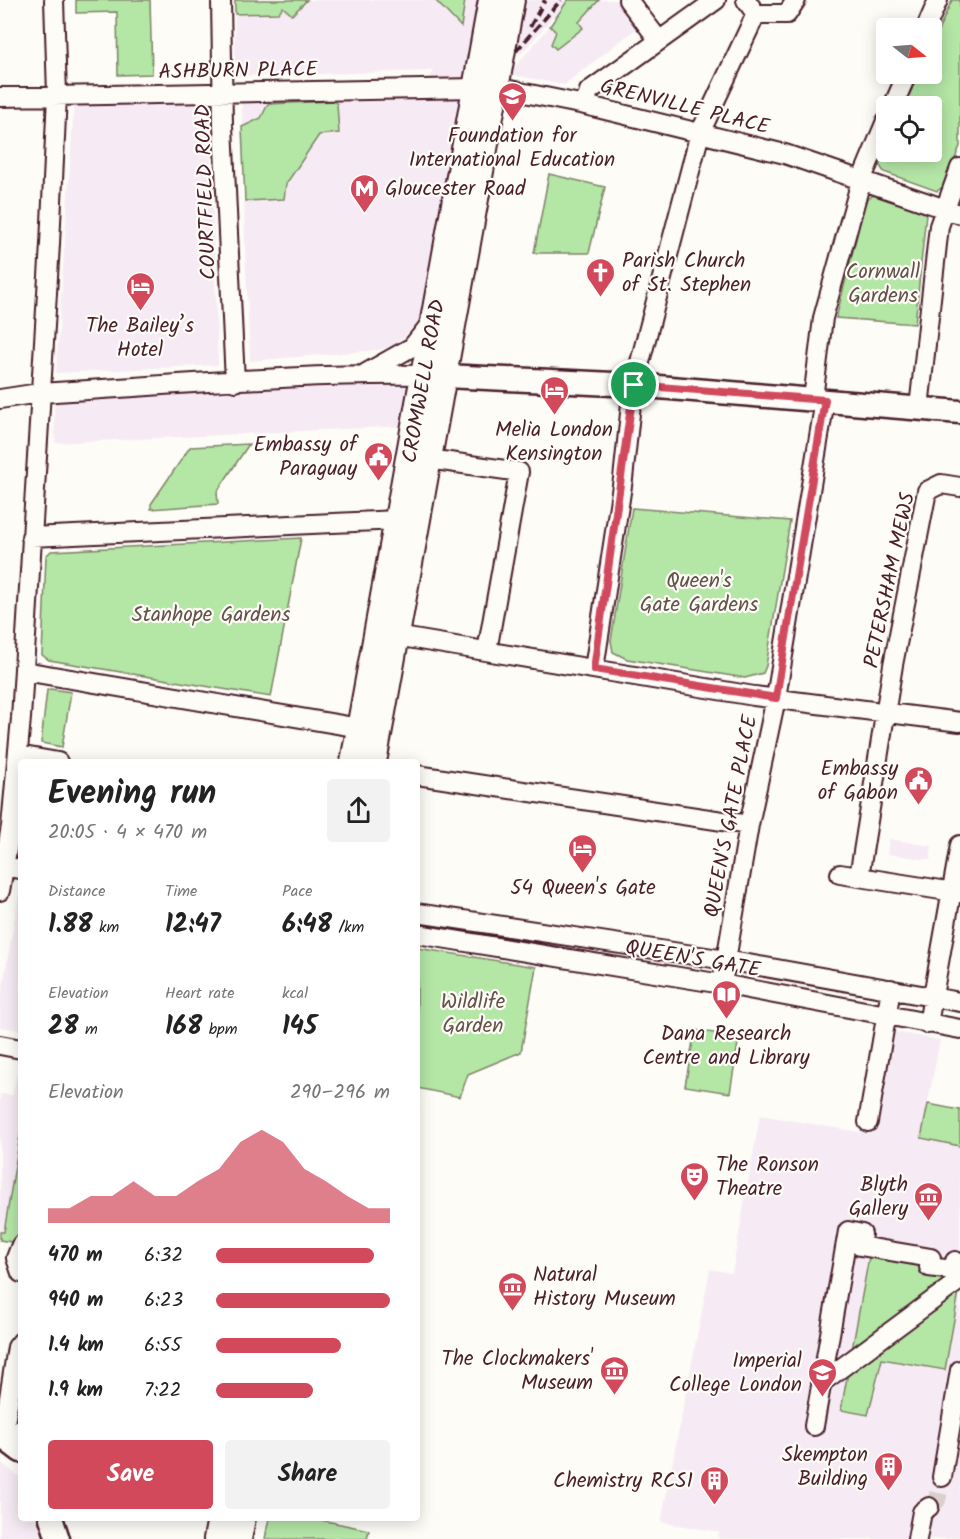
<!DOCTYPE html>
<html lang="en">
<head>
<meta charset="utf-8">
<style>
	:root { --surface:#fff; --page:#f2f2f2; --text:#222; --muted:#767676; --accent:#d1495b }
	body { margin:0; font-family:Kalam,sans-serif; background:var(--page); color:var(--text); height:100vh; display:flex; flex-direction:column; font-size:22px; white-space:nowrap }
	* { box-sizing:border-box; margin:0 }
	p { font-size:20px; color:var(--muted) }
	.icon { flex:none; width:33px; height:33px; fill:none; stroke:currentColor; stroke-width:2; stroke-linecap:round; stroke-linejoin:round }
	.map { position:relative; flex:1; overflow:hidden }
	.panel { position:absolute; left:18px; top:759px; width:402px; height:762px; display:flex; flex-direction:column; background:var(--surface); border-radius:6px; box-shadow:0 3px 15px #0003 }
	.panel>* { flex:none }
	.needle { width:39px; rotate:107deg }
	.controls { position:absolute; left:876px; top:18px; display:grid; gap:12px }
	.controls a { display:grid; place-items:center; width:66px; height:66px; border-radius:6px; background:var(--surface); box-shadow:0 3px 15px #0003; font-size:30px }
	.pin { position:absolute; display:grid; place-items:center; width:51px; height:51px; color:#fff; margin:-26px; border:3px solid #fff; border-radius:50%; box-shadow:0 2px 6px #0007 }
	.round { display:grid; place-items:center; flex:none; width:63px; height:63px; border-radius:6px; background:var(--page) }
	.overview { display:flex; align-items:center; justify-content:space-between; height:102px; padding:0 30px }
	h1 { font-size:33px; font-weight:700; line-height:45px }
	.figures { display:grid; grid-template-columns:repeat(3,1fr); gap:9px; height:102px; padding:6px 30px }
	.figures div { display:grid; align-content:center }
	.figures b { font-size:26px; font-weight:700 }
	.figures small { font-size:16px; font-weight:400 }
	.figures p { font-size:16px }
	.chart { height:168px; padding:12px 30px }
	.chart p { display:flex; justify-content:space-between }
	.chart svg { width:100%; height:108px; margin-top:6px; fill:var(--accent); opacity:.7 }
	.primary-button { display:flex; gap:12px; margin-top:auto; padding:12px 30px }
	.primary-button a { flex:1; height:69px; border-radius:6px; background:var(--accent); color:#fff; font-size:24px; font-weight:700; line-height:69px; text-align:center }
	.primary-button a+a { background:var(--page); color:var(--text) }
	ul { padding:0 30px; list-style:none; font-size:20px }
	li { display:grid; grid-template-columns:96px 72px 1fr; align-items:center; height:45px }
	li i { height:15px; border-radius:8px; background:var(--accent) }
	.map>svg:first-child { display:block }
</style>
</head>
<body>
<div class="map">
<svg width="960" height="1539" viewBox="0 0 960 1539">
	<rect width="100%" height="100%" fill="#fdfcf7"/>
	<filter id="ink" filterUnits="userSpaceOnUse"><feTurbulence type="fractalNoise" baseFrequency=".0167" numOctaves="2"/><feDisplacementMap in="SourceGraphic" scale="12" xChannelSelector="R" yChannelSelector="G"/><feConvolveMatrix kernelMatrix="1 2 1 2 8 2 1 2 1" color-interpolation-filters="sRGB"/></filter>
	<g filter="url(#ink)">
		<path fill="#f6ebf4" d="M235,0H479L423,316L404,337L392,346L378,350L250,361L245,250L242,103L416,100L434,71L235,76Z
			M524,0H568L521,54L515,51Z
			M599,0H622L641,25L564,85L509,74L550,26L556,32L551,43L556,48Z
			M209,101L218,365L56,373L74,104Z
			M413,383L406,426L55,443L54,400Z
			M889,839L932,846L930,860L887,854Z
			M21,883V1030L0,1027V1002Z
			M890,1031L940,1040L921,1138L960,1146V1539H718L719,1532L661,1522L710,1269L732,1273L760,1115L871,1134Z
			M18,1066L21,1067V1238L0,1240V1094L13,1095Z
			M0,1462L21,1478V1518H38L46,1539H0Z"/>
		<path fill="#b4e6a6" stroke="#7f8268" stroke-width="1.5" d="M76,0H150L152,74L118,75L117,12L76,13Z
			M235,0H307L292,15L283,7L278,13L235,14Z
			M435,0H465L461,27Z
			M568,0H599L579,22L583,28L556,49L551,44L556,32L550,26Z
			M952,0H960V146L944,186L937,191L884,172L878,163L886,144V152H932V106H904L919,74H932V45Z
			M333,101L337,104L339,133L319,135L286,184L284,199L245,201L242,127L261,118L268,104Z
			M549,174L605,187L589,253H534Z
			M874,195L920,210L926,214L915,324L836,318L866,199Z
			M249,444L217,492L218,504L151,509V504L190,447Z
			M632,508L790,521L766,666L763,673L745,678L627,659L613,652L611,641Z
			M301,538L271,697L49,660L42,655L46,556L51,551Z
			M50,689L71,692L62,747L41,743L47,690Z
			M417,948L536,967L521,1052L468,1074L460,1097L417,1088Z
			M695,1030L739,1037L730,1093L685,1086Z
			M928,1104L960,1110V1146L921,1138Z
			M21,1130V1240L17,1243L0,1240V1232H4Z
			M869,1257L925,1267L950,1277L959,1292L945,1370L882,1359L868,1415L841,1410Z
			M269,1518H312L369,1530L367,1539H265Z"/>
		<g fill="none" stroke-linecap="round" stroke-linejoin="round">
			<path stroke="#d9d0ce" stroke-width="18" stroke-dasharray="18 9" stroke-linecap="butt" d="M929,1507L937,1500L942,1477"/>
			<defs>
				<path id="minor" d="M221,0L223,126L235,382
					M628,0L658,39
					M746,0L756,14H787L796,0
					M926,28L938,0
					M495,87L585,105L785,154L960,214
					M0,97L476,88
					M585,105L589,91L716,0
					M893,106L907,74
					M366,373L412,347L431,323
					M0,399L39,393C167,386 296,373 424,375
					M813,399L823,318L861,181L886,121
					M919,408L939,226L960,168
					M428,459L519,472L487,651
					M960,487L941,484L927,491L893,665L859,877L960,893
					M31,537L398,520
					M396,636L754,696L960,722
					M594,669L623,479L631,404L639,366L700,133L756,14
					M24,671L360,728
					M18,755L58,762
					M417,775L749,825
					M0,866L21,869
					M840,874L859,877
					M0,891L11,826L21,718L50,244L57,95L54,0
					M417,913L726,960L960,1002
					M417,934L722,984L960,1029
					M722,984L749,825L776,698L825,400
					M928,1024L960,845
					M0,1045L21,1049
					M868,1122L891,989
					M21,1245L16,1258L21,1273
					M821,1383L960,1280
					M814,1426L848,1231L862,1234L860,1246L931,1258L929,1267L953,1270L955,1261L960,1263
					M3,1436L17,1347L21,1342
					M3,1436L21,1429
					M942,1477L960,1370
					M917,1539L922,1512L929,1507"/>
				<path id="major" d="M425,375L634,385L960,412
					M0,1435L21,1451
					M51,1518L58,1539"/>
				<path id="highway" d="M354,762L492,0
					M373,762L511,0
					M217,1539L221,1518
					M238,1539L242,1518"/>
			</defs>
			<use href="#minor" stroke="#4a1f2b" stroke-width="22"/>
			<use href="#major" stroke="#4a1f2b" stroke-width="27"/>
			<use href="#highway" stroke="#4a1f2b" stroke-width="30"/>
			<use href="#minor" stroke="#fdfcf7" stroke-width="18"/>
			<use href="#major" stroke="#fdfcf7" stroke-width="22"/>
			<use href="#highway" stroke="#fdfcf7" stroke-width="26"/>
			<path stroke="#4a1f2b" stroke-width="4" stroke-dasharray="9 4.5" stroke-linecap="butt" d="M530,27L545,0
				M516,51L561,0"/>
		</g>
	</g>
	<g fill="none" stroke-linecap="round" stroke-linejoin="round" filter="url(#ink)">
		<defs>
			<path id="route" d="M634,385L825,400L776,698L594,669Z"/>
		</defs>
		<use href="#route" stroke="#fff" stroke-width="12"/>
		<use href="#route" stroke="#d1495b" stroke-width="8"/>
	</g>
	<defs>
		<symbol id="university-pin" viewBox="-11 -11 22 30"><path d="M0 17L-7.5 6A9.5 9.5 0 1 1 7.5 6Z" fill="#d1495b" stroke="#fdfcf7"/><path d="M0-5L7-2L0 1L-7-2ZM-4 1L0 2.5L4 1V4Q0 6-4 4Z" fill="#fff"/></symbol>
		<symbol id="metro-pin" viewBox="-11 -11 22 30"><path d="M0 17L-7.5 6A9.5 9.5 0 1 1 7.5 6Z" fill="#d1495b" stroke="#fdfcf7"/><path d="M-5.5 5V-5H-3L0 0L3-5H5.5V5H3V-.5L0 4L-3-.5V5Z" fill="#fff"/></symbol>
		<symbol id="church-pin" viewBox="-11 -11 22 30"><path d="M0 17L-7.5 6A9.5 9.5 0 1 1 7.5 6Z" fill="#d1495b" stroke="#fdfcf7"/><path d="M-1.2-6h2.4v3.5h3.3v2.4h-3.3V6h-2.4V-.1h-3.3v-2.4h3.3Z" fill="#fff"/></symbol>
		<symbol id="hotel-pin" viewBox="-11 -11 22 30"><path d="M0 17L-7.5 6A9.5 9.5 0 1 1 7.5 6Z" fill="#d1495b" stroke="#fdfcf7"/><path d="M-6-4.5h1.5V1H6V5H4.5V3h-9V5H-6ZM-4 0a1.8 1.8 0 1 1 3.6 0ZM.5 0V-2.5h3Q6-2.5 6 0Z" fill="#fff"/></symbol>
		<symbol id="civic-pin" viewBox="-11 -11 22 30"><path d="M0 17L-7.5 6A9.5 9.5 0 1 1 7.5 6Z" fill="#d1495b" stroke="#fdfcf7"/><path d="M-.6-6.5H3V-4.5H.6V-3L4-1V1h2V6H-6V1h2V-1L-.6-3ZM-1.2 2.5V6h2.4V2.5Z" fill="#fff"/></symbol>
		<symbol id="library-pin" viewBox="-11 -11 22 30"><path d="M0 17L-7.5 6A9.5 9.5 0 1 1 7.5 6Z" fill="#d1495b" stroke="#fdfcf7"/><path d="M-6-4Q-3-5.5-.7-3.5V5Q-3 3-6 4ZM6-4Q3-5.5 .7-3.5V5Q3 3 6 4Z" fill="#fff"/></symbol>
		<symbol id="theatre-pin" viewBox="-11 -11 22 30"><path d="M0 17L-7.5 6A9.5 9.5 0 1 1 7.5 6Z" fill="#d1495b" stroke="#fdfcf7"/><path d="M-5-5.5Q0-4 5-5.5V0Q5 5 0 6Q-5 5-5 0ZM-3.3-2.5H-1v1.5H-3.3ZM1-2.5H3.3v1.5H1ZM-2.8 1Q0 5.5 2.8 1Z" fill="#fff"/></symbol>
		<symbol id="museum-pin" viewBox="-11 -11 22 30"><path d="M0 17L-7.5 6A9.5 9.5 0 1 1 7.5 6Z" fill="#d1495b" stroke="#fdfcf7"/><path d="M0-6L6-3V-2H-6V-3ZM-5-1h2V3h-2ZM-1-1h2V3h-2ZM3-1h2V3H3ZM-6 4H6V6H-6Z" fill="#fff"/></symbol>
		<symbol id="building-pin" viewBox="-11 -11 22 30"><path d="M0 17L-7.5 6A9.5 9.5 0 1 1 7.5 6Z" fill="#d1495b" stroke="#fdfcf7"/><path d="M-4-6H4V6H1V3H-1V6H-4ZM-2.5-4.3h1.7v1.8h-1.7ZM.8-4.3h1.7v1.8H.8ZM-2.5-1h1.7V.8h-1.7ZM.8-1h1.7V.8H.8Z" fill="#fff"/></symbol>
	</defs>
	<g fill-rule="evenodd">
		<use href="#university-pin" x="496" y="80" width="33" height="45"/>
		<use href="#metro-pin" x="348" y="172" width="33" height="45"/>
		<use href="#church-pin" x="584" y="256" width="33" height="45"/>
		<use href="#hotel-pin" x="124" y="270" width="33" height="45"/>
		<use href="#hotel-pin" x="538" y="374" width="33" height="45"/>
		<use href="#civic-pin" x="362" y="440" width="33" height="45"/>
		<use href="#civic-pin" x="902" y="764" width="33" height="45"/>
		<use href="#hotel-pin" x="566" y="832" width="33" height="45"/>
		<use href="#library-pin" x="710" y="978" width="33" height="45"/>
		<use href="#theatre-pin" x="678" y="1160" width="33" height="45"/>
		<use href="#museum-pin" x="912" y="1180" width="33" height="45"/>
		<use href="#museum-pin" x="496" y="1270" width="33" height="45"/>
		<use href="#museum-pin" x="598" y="1354" width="33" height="45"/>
		<use href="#university-pin" x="806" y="1356" width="33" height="45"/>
		<use href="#building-pin" x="872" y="1450" width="33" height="45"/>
		<use href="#building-pin" x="698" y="1464" width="33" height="45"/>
	</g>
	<g text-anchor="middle" stroke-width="4.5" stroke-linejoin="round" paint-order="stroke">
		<g font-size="21" fill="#4a1f2b" stroke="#fdfcf7">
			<text transform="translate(238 70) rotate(-1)" y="7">ASHBURN PLACE</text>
			<text transform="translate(685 106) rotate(14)" y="7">GRENVILLE PLACE</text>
			<text transform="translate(205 192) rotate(-92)" y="7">COURTFIELD ROAD</text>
			<text transform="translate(423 381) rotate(-80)" y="7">CROMWELL ROAD</text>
			<text transform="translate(889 580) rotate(-78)" y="7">PETERSHAM MEWS</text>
			<text transform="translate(730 816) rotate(-79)" y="7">QUEEN'S GATE PLACE</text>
			<text transform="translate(693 958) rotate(10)" y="7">QUEEN'S GATE</text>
		</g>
		<g font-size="21" fill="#4a1f2b" stroke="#fdfcf7" text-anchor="end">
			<text x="512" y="142" text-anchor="middle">Foundation for<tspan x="512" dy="24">International Education</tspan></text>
			<text x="385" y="195" text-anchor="start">Gloucester Road</text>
			<text x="622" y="267" text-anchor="start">Parish Church<tspan x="622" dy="24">of St. Stephen</tspan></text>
			<text x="140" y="332" text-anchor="middle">The Bailey’s<tspan x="140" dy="24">Hotel</tspan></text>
			<text x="554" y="436" text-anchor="middle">Melia London<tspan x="554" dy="24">Kensington</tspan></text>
			<text x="357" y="451">Embassy of<tspan x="357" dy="24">Paraguay</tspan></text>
			<text x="898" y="775">Embassy<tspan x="898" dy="24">of Gabon</tspan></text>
			<text x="583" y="894" text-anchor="middle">54 Queen's Gate</text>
			<text x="726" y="1040" text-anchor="middle">Dana Research<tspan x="726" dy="24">Centre and Library</tspan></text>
			<text x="716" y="1171" text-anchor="start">The Ronson<tspan x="716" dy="24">Theatre</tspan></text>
			<text x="908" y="1191">Blyth<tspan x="908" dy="24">Gallery</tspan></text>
			<text x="533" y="1281" text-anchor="start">Natural<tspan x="533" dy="24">History Museum</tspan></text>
			<text x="593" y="1365">The Clockmakers'<tspan x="593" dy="24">Museum</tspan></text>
			<text x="802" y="1367">Imperial<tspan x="802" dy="24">College London</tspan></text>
			<text x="868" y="1461">Skempton<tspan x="868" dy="24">Building</tspan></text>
			<text x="693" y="1487">Chemistry RCS1</text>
		</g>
		<g font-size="21" fill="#64514a" stroke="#fdfcf7">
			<text x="883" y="278">Cornwall<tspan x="883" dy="24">Gardens</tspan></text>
			<text x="699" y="587">Queen's<tspan x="699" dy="24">Gate Gardens</tspan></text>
			<text x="211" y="621">Stanhope Gardens</text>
			<text x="473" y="1008">Wildlife<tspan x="473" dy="24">Garden</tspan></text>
		</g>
	</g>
</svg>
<div class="controls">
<a><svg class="needle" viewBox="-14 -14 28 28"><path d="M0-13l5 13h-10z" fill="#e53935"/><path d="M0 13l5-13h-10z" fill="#767676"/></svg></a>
<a><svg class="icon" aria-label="locate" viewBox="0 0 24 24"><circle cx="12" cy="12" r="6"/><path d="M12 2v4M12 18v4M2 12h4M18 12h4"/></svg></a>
</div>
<div class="pin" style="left:634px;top:385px;background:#1e9e55"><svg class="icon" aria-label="arrive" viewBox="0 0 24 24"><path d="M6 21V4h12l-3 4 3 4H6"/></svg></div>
<section class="panel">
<div class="overview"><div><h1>Evening run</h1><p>20:05 · 4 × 470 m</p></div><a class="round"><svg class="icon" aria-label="share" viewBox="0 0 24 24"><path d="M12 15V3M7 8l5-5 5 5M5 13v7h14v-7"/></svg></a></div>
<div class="figures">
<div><p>Distance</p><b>1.88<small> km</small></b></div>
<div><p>Time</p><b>12:47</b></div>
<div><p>Pace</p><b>6:48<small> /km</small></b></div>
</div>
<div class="figures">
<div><p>Elevation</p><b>28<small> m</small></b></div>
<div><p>Heart rate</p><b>168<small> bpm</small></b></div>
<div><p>kcal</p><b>145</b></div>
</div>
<div class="chart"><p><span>Elevation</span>290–296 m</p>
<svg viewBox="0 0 160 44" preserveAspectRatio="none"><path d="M0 44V38L10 38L20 33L30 33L40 27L50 33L60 33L70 27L80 22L90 11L100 6L110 11L120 22L130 27L140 33L150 38L160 38V44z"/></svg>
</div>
<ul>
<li><b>470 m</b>6:32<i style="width:91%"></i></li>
<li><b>940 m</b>6:23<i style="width:100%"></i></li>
<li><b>1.4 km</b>6:55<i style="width:72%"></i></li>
<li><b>1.9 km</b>7:22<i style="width:56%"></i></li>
</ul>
<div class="primary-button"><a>Save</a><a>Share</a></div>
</section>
</div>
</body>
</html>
